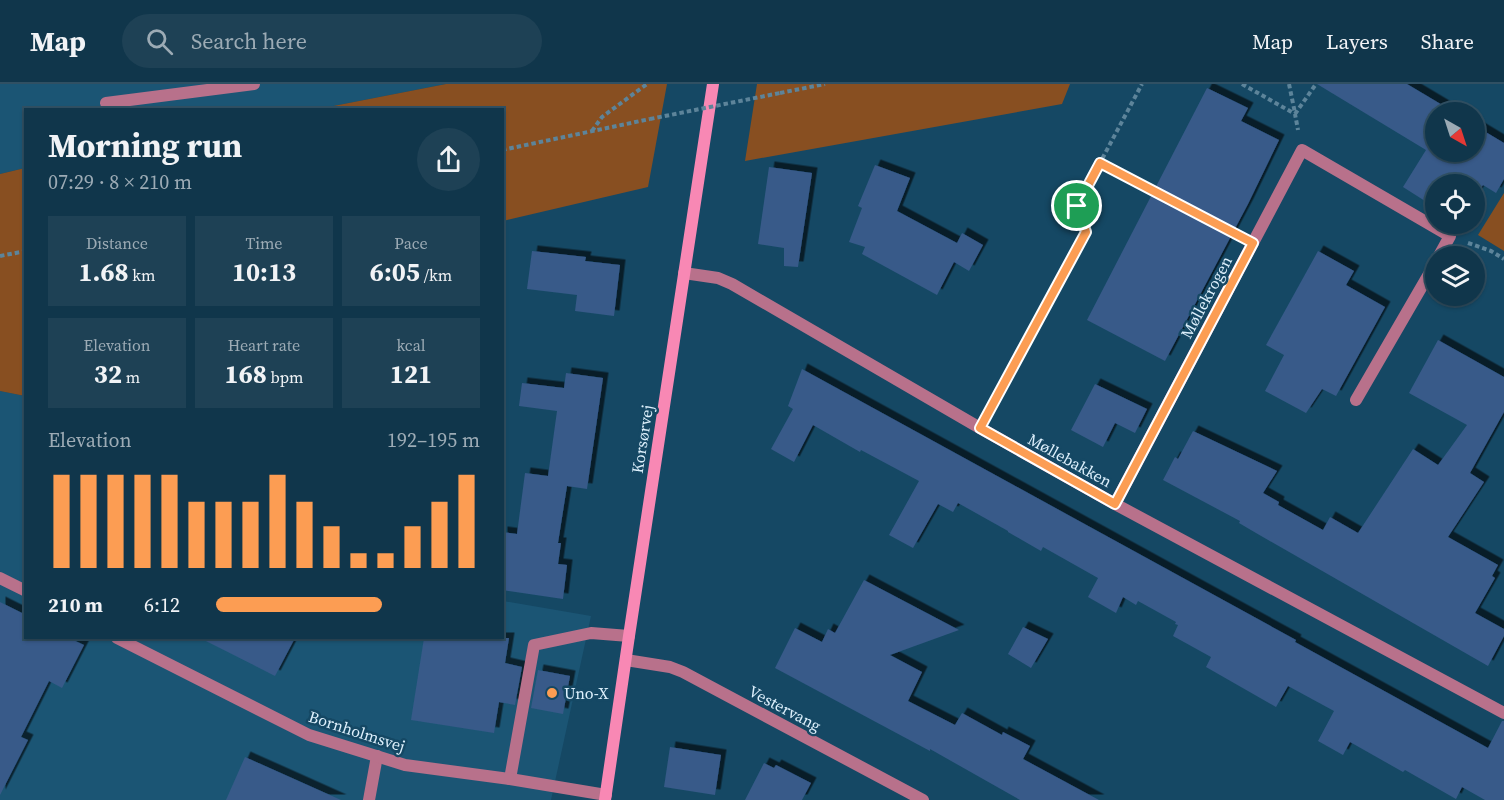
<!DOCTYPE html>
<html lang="en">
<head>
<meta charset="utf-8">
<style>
	:root { --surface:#10364b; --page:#1e4155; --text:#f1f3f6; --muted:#9cabb5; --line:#305063; --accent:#fc9d53 }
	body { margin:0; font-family:"Source Serif 4",serif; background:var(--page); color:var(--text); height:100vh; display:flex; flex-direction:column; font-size:22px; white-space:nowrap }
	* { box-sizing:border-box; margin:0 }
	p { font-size:20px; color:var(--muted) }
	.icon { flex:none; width:33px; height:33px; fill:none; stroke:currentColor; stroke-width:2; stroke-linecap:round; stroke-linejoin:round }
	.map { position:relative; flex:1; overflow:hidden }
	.sheet { position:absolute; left:24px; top:24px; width:480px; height:531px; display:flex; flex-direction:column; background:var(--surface); border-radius:0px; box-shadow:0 2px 4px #0004,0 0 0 2px var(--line) }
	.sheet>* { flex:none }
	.needle { width:39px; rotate:141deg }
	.fabs { position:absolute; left:1425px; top:18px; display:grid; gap:12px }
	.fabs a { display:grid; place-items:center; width:60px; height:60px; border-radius:50%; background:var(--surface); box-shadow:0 2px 4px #0004,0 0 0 2px var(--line); font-size:30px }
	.pin { position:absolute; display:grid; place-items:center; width:51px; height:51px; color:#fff; margin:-26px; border:3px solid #fff; border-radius:50%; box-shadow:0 2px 6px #0007 }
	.round { display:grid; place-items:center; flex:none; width:63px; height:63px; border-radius:32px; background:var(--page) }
	.head { display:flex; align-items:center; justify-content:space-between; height:102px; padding:0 24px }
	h1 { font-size:33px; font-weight:700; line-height:45px }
	.figures { display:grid; grid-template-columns:repeat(3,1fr); gap:9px; height:102px; padding:6px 24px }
	.figures div { display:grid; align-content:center; border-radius:0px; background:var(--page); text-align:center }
	.figures b { font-size:26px; font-weight:700 }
	.figures small { font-size:16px; font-weight:400 }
	.figures p { font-size:16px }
	.chart { height:168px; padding:12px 24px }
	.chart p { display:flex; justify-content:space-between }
	.chart svg { width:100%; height:108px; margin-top:6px; stroke:var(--accent); stroke-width:6 }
	ul { padding:0 24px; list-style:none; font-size:20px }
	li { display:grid; grid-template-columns:96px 72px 1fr; align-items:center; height:45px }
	li i { height:15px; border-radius:8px; background:var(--accent) }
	header { display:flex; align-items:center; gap:36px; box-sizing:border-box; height:84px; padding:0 30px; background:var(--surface); border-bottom:2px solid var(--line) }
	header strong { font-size:28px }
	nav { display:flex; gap:33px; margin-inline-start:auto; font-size:21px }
	.search { width:420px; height:54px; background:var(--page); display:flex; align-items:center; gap:15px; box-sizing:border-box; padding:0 21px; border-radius:33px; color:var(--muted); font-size:22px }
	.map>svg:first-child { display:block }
</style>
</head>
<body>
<header>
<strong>Map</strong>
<div class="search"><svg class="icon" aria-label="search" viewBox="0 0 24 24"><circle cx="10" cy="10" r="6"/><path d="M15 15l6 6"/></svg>Search here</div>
<nav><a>Map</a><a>Layers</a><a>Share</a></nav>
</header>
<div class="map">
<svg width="1504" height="716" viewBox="0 0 1504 716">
	<defs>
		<filter id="shadow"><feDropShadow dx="5.5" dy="-5.5" stdDeviation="0" flood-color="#0009"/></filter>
	</defs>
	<rect width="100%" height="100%" fill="#154864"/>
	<path fill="#1b5574" d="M0,0H446L318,25L26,26L25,84L0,90Z
		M0,307L25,312L26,554H502L503,517L591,532L551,716H0Z"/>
	<path fill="#884f21" d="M446,0H667L648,103L503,137L502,26L318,25Z
		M757,0H1070L1062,20L745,77Z
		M25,84H26L25,312L0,307V90Z
		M1504,109V167L1478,151Z"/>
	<path fill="#375a89" filter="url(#shadow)" d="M1317,0H1407L1454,28H1436V68H1474V41L1504,59V95L1496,109L1483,101L1474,114V100H1436V124L1403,103L1426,66Z
		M1207,4L1248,24L1241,37L1279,56L1248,120L1165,277L1087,236Z
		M875,81L910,94L897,127L957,159L962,149L983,161L969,187L954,178L937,211L862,170L865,163L849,158L862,124L858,122Z
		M769,83L812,89L798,183L784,182V164L758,160Z
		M532,167L586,173L585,177L620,181L614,232L575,227L577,211L527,205Z
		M1318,167L1354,187L1346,201L1385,223L1336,312L1322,305L1306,329L1265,307L1284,271L1266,261Z
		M1438,256L1504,293V328L1470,389L1484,398L1448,453L1498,481L1492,492L1495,494L1475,529L1504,545V552L1488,582L1256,449L1239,439L1240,437L1163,396L1175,373L1178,375L1193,347L1277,387L1263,409L1279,418L1278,421L1323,446L1330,433L1358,449L1413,365L1438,381L1467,341L1409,309Z
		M802,285L1296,556L1295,558L1488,664L1502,637H1504V716H1485L1462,703L1456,715L1405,686L1403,688L1350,658L1343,671L1318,657L1334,627L1288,602L1276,623L1206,583L1211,573L1173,552L1178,541L1175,540L1176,538L1138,517L1136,521L1123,513L1116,529L1088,513L1098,494L1043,463L1041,467L1008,448V447L958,419L953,428L938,420L913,464L889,451L919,397L861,366L860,368L813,341L794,378L771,365L793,325L788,322Z
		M566,289L603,294L587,405L567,402L558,459H561L558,480L567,481L563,515L502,506V448L517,450L525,389L548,392L557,327L519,322L522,299L564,304Z
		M1095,300L1147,325L1135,349L1115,339L1103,363L1071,346Z
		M864,496L959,546L890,571L922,588L908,617L955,641L962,629L1002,651L1003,648L1030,662L1023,675L1099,716H1020L930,665V667L775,584L795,544L822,558L828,545L835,549Z
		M0,518L26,531V554H69L84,561L62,604L49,597L21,653L28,656L0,711Z
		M1023,543L1048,555L1031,584L1008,570Z
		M200,554H295L275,592Z
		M424,554H509L505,579L522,583L515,621L499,618L494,649L411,636Z
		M538,586L570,592L563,630L531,624Z
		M670,663L721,671L715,711L664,703Z
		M245,673L341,716H226Z
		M764,679L774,684L776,681L811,699L802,716H745Z"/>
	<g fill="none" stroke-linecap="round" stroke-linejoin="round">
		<path stroke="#5d849a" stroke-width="4" stroke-dasharray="4.5 3" stroke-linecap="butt" d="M1242,0L1295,30L1298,46
			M1289,0L1295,29
			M780,9L825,0
			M1295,30L1316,0
			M592,47L602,33L647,0
			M502,66L650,35
			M1100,79L1235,150
			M1468,159L1491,167L1504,175
			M0,172L26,167
			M989,327L1086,148L1077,122L1142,0"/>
		<path stroke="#b8718b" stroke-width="12" d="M106,19L254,0
			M510,695L534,561L591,549L629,552
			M369,716L377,672"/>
		<path stroke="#b8718b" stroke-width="12" d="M684,189L718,194L732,200L980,344L1115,420L1504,629
			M1356,316L1436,178
			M1115,420L1302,66L1450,152L1439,172
			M0,494L26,507
			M117,554L309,651L405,681L510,695L606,711
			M626,576L670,583L683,588L923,716"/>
		<path stroke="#f888b4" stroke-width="12" d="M605,716L629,552L713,0"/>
		<path stroke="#5d849a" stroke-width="4" stroke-dasharray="4.5 3" stroke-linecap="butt" d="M650,35L780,9"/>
	</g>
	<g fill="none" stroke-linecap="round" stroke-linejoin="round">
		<defs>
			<path id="route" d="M1100,79L1253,159L1115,420L980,344L1086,148L1077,122Z"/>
		</defs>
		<use href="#route" stroke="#fff" stroke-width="12"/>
		<use href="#route" stroke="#fc9d53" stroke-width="8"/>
	</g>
	<circle fill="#fc9d53" stroke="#154864" stroke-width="2" cx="552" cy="609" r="6"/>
	<g text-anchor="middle" stroke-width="5" stroke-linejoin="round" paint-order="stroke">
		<g font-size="16" fill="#ddf0fc" stroke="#154864">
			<text transform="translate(1206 213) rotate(-62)" y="6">Møllekrogen</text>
			<text transform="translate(642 355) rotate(-81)" y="6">Korsørvej</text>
			<text transform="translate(1070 376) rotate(29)" y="6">Møllebakken</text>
			<text transform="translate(785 624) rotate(28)" y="6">Vestervang</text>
			<text transform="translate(357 647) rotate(18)" y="6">Bornholmsvej</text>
		</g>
		<g font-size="16" fill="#ddf0fc" stroke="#154864" text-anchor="start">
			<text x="564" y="615">Uno-X</text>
		</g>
	</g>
</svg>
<div class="fabs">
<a><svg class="needle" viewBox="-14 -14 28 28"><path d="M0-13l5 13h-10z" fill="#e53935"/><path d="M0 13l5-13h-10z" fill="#9cabb5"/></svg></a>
<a><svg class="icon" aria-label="locate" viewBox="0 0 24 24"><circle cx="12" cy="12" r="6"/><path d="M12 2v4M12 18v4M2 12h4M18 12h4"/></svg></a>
<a><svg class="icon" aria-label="layers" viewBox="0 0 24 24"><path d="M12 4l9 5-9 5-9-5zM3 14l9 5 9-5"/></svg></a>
</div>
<div class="pin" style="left:1077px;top:122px;background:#1e9e55"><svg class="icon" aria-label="arrive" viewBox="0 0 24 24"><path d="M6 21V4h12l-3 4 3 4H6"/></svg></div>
<section class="sheet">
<div class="head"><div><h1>Morning run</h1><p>07:29 · 8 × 210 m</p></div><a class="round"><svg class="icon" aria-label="share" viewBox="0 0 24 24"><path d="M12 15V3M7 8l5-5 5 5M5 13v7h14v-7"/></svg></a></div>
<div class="figures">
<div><p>Distance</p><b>1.68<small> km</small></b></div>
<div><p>Time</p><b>10:13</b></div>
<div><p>Pace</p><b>6:05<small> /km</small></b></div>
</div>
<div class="figures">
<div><p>Elevation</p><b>32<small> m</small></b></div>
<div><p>Heart rate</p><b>168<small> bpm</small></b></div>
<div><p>kcal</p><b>121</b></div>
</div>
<div class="chart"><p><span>Elevation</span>192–195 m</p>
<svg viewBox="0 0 160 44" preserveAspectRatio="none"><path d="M5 44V6M15 44V6M25 44V6M35 44V6M45 44V6M55 44V17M65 44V17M75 44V17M85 44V6M95 44V17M105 44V27M115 44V38M125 44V38M135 44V27M145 44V17M155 44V6"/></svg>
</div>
<ul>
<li><b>210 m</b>6:12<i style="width:63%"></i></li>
</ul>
</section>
</div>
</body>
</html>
